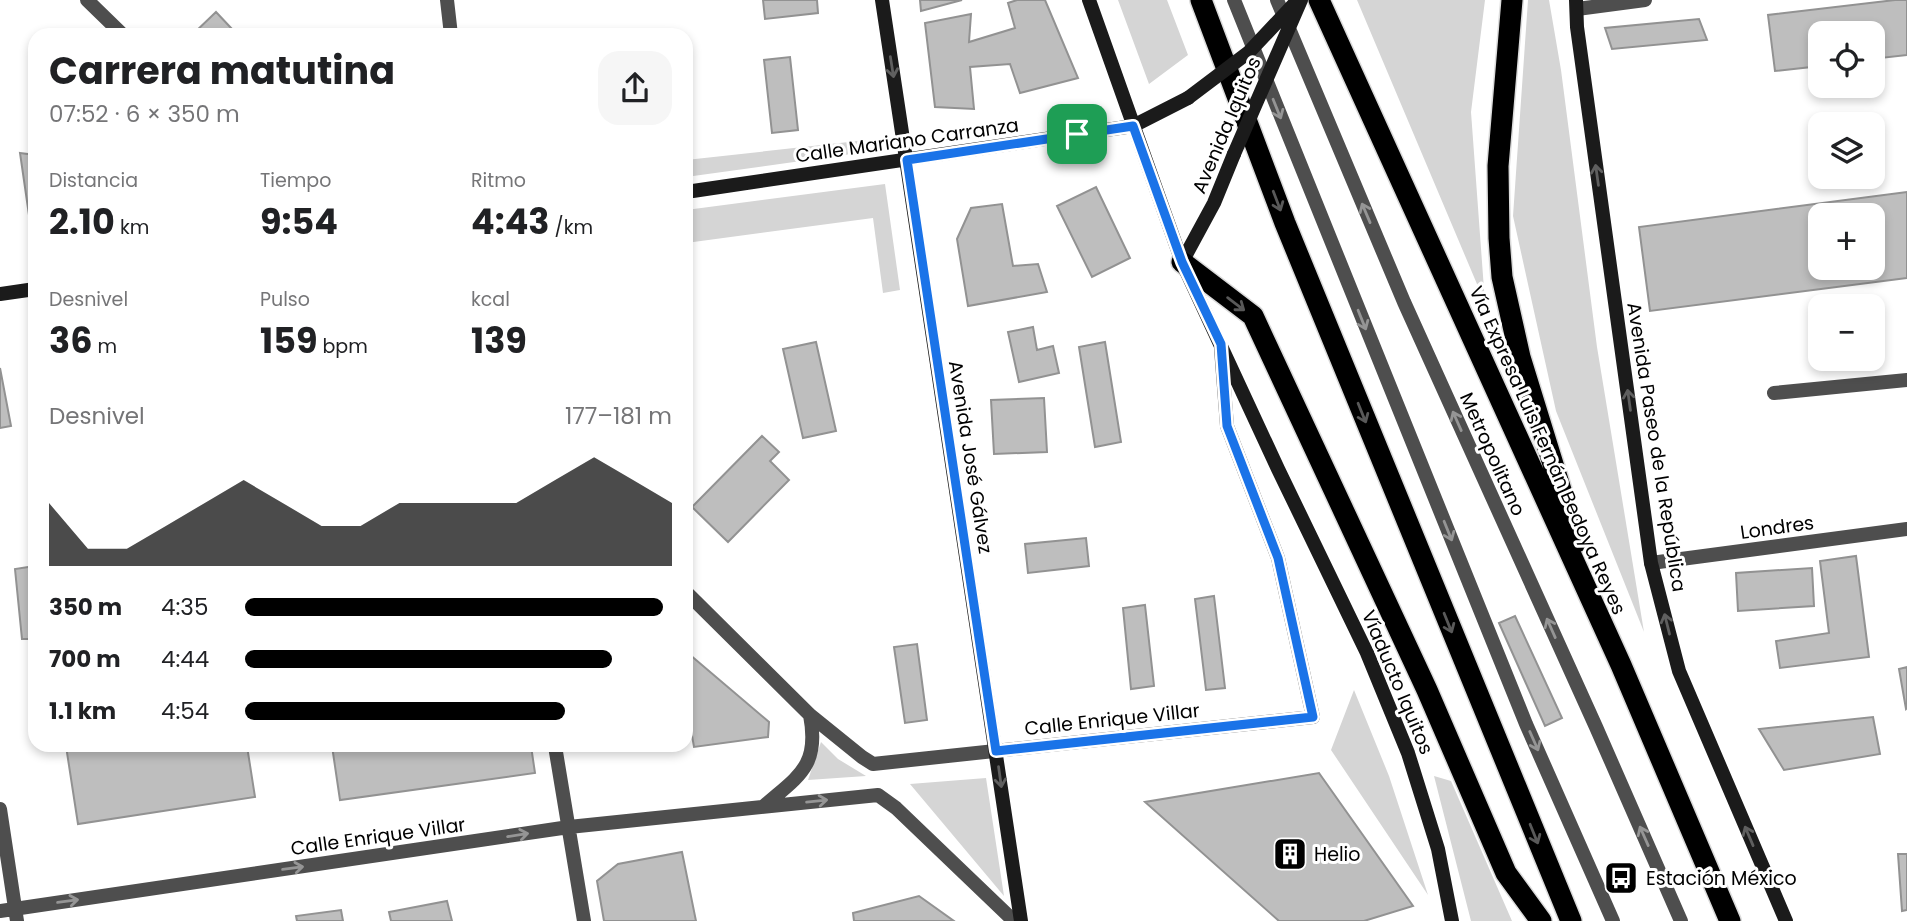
<!DOCTYPE html>
<html lang="es">
<head>
<meta charset="utf-8">
<style>
	:root { --surface:#fff; --page:#f6f6f6; --text:#202124; --muted:#757577; --accent:#000 }
	body { margin:0; font-family:Poppins,sans-serif; background:var(--page); color:var(--text); height:100vh; display:flex; flex-direction:column; font-size:26px; white-space:nowrap }
	* { box-sizing:border-box; margin:0 }
	p { font-size:23px; color:var(--muted) }
	.icon { flex:none; width:38px; height:38px; fill:none; stroke:currentColor; stroke-width:2; stroke-linecap:round; stroke-linejoin:round }
	.map { position:relative; flex:1; overflow:hidden }
	.panel { position:absolute; left:28px; top:28px; width:665px; height:724px; display:flex; flex-direction:column; background:var(--surface); border-radius:21px; box-shadow:0 4px 10px #0003 }
	.panel>* { flex:none }
	.buttons { position:absolute; left:1808px; top:21px; display:grid; gap:14px }
	.buttons a { display:grid; place-items:center; width:77px; height:77px; border-radius:14px; background:var(--surface); box-shadow:0 4px 10px #0003; font-size:35px }
	.pin { position:absolute; display:grid; place-items:center; width:60px; height:60px; color:#fff; margin:-30px; border-radius:14px; box-shadow:0 4px 10px #0006 }
	.round { display:grid; place-items:center; flex:none; width:74px; height:74px; border-radius:21px; background:var(--page) }
	.summary { display:flex; align-items:center; justify-content:space-between; height:119px; padding:0 21px }
	h1 { font-size:38px; font-weight:700; line-height:52px }
	.stats { display:grid; grid-template-columns:repeat(3,1fr); gap:10px; height:119px; padding:7px 21px }
	.stats div { display:grid; align-content:center }
	.stats b { font-size:35px; font-weight:700 }
	.stats small { font-size:19px; font-weight:400 }
	.stats p { font-size:19px }
	.chart { height:196px; padding:14px 21px }
	.chart p { display:flex; justify-content:space-between }
	.chart svg { width:100%; height:126px; margin-top:7px; fill:var(--accent); opacity:.7 }
	ul { padding:0 21px; list-style:none; font-size:23px }
	li { display:grid; grid-template-columns:112px 84px 1fr; align-items:center; height:52px }
	li i { height:18px; border-radius:9px; background:var(--accent) }
	.map>svg:first-child { display:block }
</style>
</head>
<body>
<div class="map">
<svg width="1907" height="921" viewBox="0 0 1907 921">
	<rect width="100%" height="100%" fill="#fff"/>
	<path fill="#d5d5d5" d="M1118,0H1167L1188,55L1149,84Z
		M1357,0H1485L1471,112L1485,303Z
		M1528,0H1549L1561,70L1597,347L1644,632L1556,411L1513,216Z
		M867,140L851,154L686,177V160Z
		M885,184L900,290L883,293L873,218L686,243V210Z
		M1354,690L1389,776L1428,895L1331,750Z
		M821,742L838,759L866,776L808,780Z
		M1434,776L1451,781L1512,921H1471Z
		M986,778L1004,896L910,784Z"/>
	<path fill="#bebebe" stroke="#929292" stroke-width="2" fill-rule="evenodd" d="M763,0H817L818,13L765,19Z
		M920,0H962L921,11Z
		M1017,0H1045L1078,78L1020,93L1010,64L970,67L974,109L935,107L925,23L971,14L969,42L1015,28L1008,3Z
		M1895,0H1907V55L1872,59V33H1820V66L1775,71L1768,15Z
		M216,12L232,29L225,35H192Z
		M1699,19L1707,40L1612,49L1605,28Z
		M790,57L798,130L772,133L764,60Z
		M20,153L35,155V214L29,215Z
		M1096,187L1130,258L1092,277L1057,206Z
		M1907,192V278L1650,311L1639,227ZM1820,215H1872V268H1820Z
		M1002,204L1013,266L1038,264L1047,292L968,306L957,239L971,208Z
		M1033,327L1037,350L1053,346L1059,373L1019,382L1008,332Z
		M816,342L836,431L803,438L783,349Z
		M1105,342L1121,442L1095,447L1079,347Z
		M0,368L11,426L0,428Z
		M1044,398L1047,452L994,454L991,400Z
		M762,436L779,452L770,461L789,480L728,542L692,507Z
		M1086,538L1089,566L1028,573L1025,544Z
		M1856,556L1869,657L1780,668L1776,641L1829,633L1820,561Z
		M35,566V639H22L15,569Z
		M1812,568L1814,606L1738,611L1736,573Z
		M1214,596L1225,688L1206,690L1195,599Z
		M1145,605L1154,686L1131,689L1123,608Z
		M1515,616L1562,718L1545,726L1499,623Z
		M917,644L927,720L905,723L894,647Z
		M689,654L769,722L768,737L694,747L686,701V657Z
		M1907,667V708L1906,709L1899,669Z
		M1873,717L1880,754L1784,770L1759,729Z
		M66,746H247L255,797L78,824Z
		M332,746H531L535,773L340,800Z
		M1319,773L1413,906L1364,921H1279L1145,802Z
		M682,852L696,921H604L597,881L618,864Z
		M1898,854H1907V910L1902,911Z
		M919,896L954,921H854L853,913Z
		M447,901L452,921H391L389,912Z
		M341,910L343,921H297L296,916Z"/>
	<g fill="none" stroke-linecap="round" stroke-linejoin="round">
		<defs>
			<path id="highway" d="M1201,0L1285,223L1571,921
				M1319,0L1621,665L1730,921
				M1512,0L1498,166L1499,238L1502,277L1520,357L1577,542
				M1182,262L1253,316L1427,690L1506,873L1541,921"/>
		</defs>
		<use href="#highway" stroke="#dbdbdb" stroke-width="24"/>
		<path stroke="#4e4e4e" stroke-width="14" d="M1234,0L1526,724L1613,921
			M1277,0L1404,302L1596,727L1681,921
			M1774,393L1907,380"/>
		<path stroke="#4e4e4e" stroke-width="14" d="M87,0L123,35
			M447,0L451,35
			M1577,9L1645,0
			M1651,563L1907,529
			M686,592L810,715L862,757L873,764L1313,717L1278,558L1227,426L1221,349
			M555,746L584,921
			M763,807C798,776 820,767 810,715
			M0,809L17,921
			M0,911L569,827L878,795L896,808L1014,921"/>
		<path stroke="#1b1b1b" stroke-width="14" d="M882,0L1021,921
			M1089,0L1182,262L1278,469L1367,653L1408,753L1438,849L1452,921
			M1576,0L1577,27L1651,563L1679,671L1786,921
			M686,192L1133,126L1188,98
			M1182,262L1214,203L1234,154
			M0,294L35,289"/>
		<use href="#highway" stroke="#000" stroke-width="21"/>
		<path stroke="#1b1b1b" stroke-width="14" d="M1188,98L1249,52L1297,1
			M1234,154L1301,0"/>
	</g>
	<defs><path id="oneway-shaft" d="M-6 0H5M1.5-3L5.5 0L1.5 3" fill="none" stroke-width="1.6" stroke-linecap="round" stroke-linejoin="round" transform="scale(1.75)"/></defs>
	<g stroke="#5f5f5f">
		<use href="#oneway-shaft" transform="translate(892 67) rotate(81)"/>
		<use href="#oneway-shaft" transform="translate(1597 175) rotate(-98)"/>
		<use href="#oneway-shaft" transform="translate(1629 400) rotate(-98)"/>
		<use href="#oneway-shaft" transform="translate(1667 624) rotate(-104)"/>
		<use href="#oneway-shaft" transform="translate(1000 777) rotate(82)"/>
		<use href="#oneway-shaft" transform="translate(1749 836) rotate(-113)"/>
	</g>
	<g stroke="#959595">
		<use href="#oneway-shaft" transform="translate(1277 109) rotate(68)"/>
		<use href="#oneway-shaft" transform="translate(1366 213) rotate(-113)"/>
		<use href="#oneway-shaft" transform="translate(1362 320) rotate(68)"/>
		<use href="#oneway-shaft" transform="translate(1457 421) rotate(-114)"/>
		<use href="#oneway-shaft" transform="translate(1448 531) rotate(68)"/>
		<use href="#oneway-shaft" transform="translate(1551 628) rotate(-114)"/>
		<use href="#oneway-shaft" transform="translate(1534 741) rotate(66)"/>
		<use href="#oneway-shaft" transform="translate(817 801) rotate(-6)"/>
		<use href="#oneway-shaft" transform="translate(518 835) rotate(-9)"/>
		<use href="#oneway-shaft" transform="translate(1644 836) rotate(-114)"/>
		<use href="#oneway-shaft" transform="translate(293 868) rotate(-8)"/>
		<use href="#oneway-shaft" transform="translate(68 901) rotate(-8)"/>
	</g>
	<g stroke="#595959">
		<use href="#oneway-shaft" transform="translate(1277 201) rotate(69)"/>
		<use href="#oneway-shaft" transform="translate(1236 304) rotate(37)"/>
		<use href="#oneway-shaft" transform="translate(1362 413) rotate(68)"/>
		<use href="#oneway-shaft" transform="translate(1448 623) rotate(68)"/>
		<use href="#oneway-shaft" transform="translate(1534 834) rotate(68)"/>
	</g>
	<g fill="none" stroke-linecap="round" stroke-linejoin="round">
		<defs>
			<path id="route" d="M1133,126L1182,262L1221,344L1227,426L1278,558L1313,717L996,751L907,160Z"/>
		</defs>
		<use href="#route" stroke="#fff" stroke-width="14"/>
		<use href="#route" stroke="#1a73e8" stroke-width="9"/>
	</g>
	<defs>
		<symbol id="building-square" viewBox="-11 -11 22 22"><rect x="-9" y="-9" width="18" height="18" rx="4" fill="#000" stroke="#fff"/><path d="M-4-6H4V6H1V3H-1V6H-4ZM-2.5-4.3h1.7v1.8h-1.7ZM.8-4.3h1.7v1.8H.8ZM-2.5-1h1.7V.8h-1.7ZM.8-1h1.7V.8H.8Z" fill="#fff"/></symbol>
		<symbol id="bus-square" viewBox="-11 -11 22 22"><rect x="-9" y="-9" width="18" height="18" rx="4" fill="#000" stroke="#fff"/><path d="M-5-6H5V4H4V6H2V4H-2V6H-4V4H-5ZM-3.5-4V0h7V-4ZM-3.5 1.2v1.5H-2V1.2ZM2 1.2v1.5H3.5V1.2Z" fill="#fff"/></symbol>
	</defs>
	<g fill-rule="evenodd">
		<use href="#building-square" x="1271" y="835" width="38" height="38"/>
		<use href="#bus-square" x="1602" y="859" width="38" height="38"/>
	</g>
	<g text-anchor="middle" stroke-width="6" stroke-linejoin="round" paint-order="stroke">
		<g font-size="19" fill="#000" stroke="#fff">
			<text transform="translate(1226 125) rotate(-67)" y="7">Avenida Iquitos</text>
			<text transform="translate(907 140) rotate(-8)" y="7">Calle Mariano Carranza</text>
			<text transform="translate(1657 447) rotate(81)" y="7">Avenida Paseo de la República</text>
			<text transform="translate(1548 450) rotate(66)" y="7">Vía Expresa Luis Fernán Bedoya Reyes</text>
			<text transform="translate(1493 454) rotate(66)" y="7">Metropolitano</text>
			<text transform="translate(971 457) rotate(81)" y="7">Avenida José Gálvez</text>
			<text transform="translate(1777 527) rotate(-8)" y="7">Londres</text>
			<text transform="translate(1398 682) rotate(67)" y="7">Víaducto Iquitos</text>
			<text transform="translate(1112 719) rotate(-6)" y="7">Calle Enrique Villar</text>
			<text transform="translate(378 836) rotate(-8)" y="7">Calle Enrique Villar</text>
		</g>
		<g font-size="19" fill="#000" stroke="#fff" text-anchor="start">
			<text x="1314" y="861">Helio</text>
			<text x="1646" y="885">Estación México</text>
		</g>
	</g>
</svg>
<div class="buttons">
<a><svg class="icon" aria-label="locate" viewBox="0 0 24 24"><circle cx="12" cy="12" r="6"/><path d="M12 2v4M12 18v4M2 12h4M18 12h4"/></svg></a>
<a><svg class="icon" aria-label="layers" viewBox="0 0 24 24"><path d="M12 4l9 5-9 5-9-5zM3 14l9 5 9-5"/></svg></a>
<a>+</a>
<a>−</a>
</div>
<div class="pin" style="left:1077px;top:134px;background:#1e9e55"><svg class="icon" aria-label="arrive" viewBox="0 0 24 24"><path d="M6 21V4h12l-3 4 3 4H6"/></svg></div>
<section class="panel">
<div class="summary"><div><h1>Carrera matutina</h1><p>07:52 · 6 × 350 m</p></div><a class="round"><svg class="icon" aria-label="share" viewBox="0 0 24 24"><path d="M12 15V3M7 8l5-5 5 5M5 13v7h14v-7"/></svg></a></div>
<div class="stats">
<div><p>Distancia</p><b>2.10<small> km</small></b></div>
<div><p>Tiempo</p><b>9:54</b></div>
<div><p>Ritmo</p><b>4:43<small> /km</small></b></div>
</div>
<div class="stats">
<div><p>Desnivel</p><b>36<small> m</small></b></div>
<div><p>Pulso</p><b>159<small> bpm</small></b></div>
<div><p>kcal</p><b>139</b></div>
</div>
<div class="chart"><p><span>Desnivel</span>177–181 m</p>
<svg viewBox="0 0 160 44" preserveAspectRatio="none"><path d="M0 44V22L10 38L20 38L30 30L40 22L50 14L60 22L70 30L80 30L90 22L100 22L110 22L120 22L130 14L140 6L150 14L160 22V44z"/></svg>
</div>
<ul>
<li><b>350 m</b>4:35<i style="width:98%"></i></li>
<li><b>700 m</b>4:44<i style="width:86%"></i></li>
<li><b>1.1 km</b>4:54<i style="width:75%"></i></li>
</ul>
</section>
</div>
</body>
</html>
